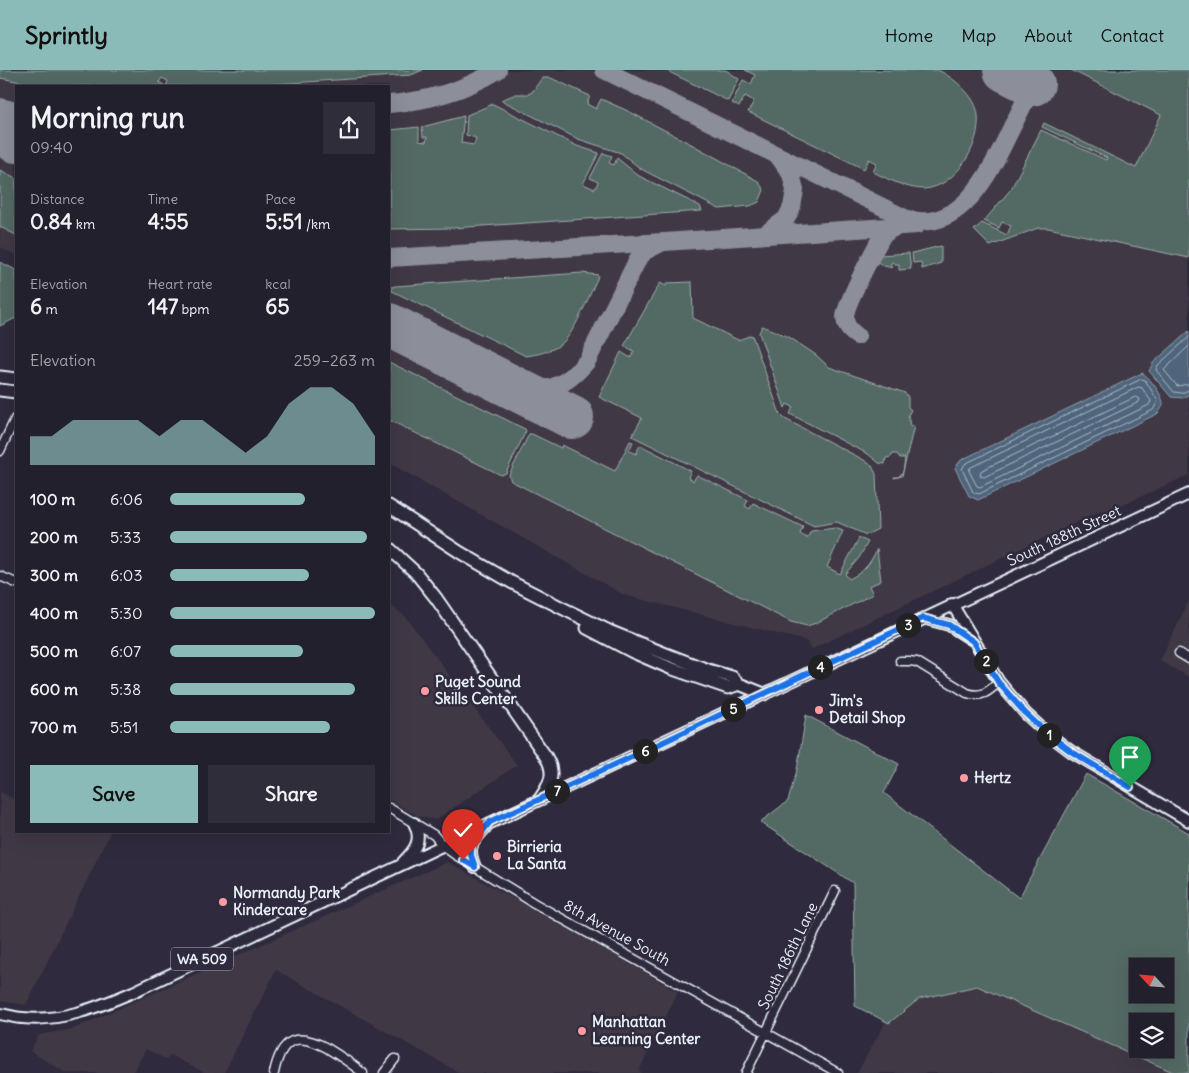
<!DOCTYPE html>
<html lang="en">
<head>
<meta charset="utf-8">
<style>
	:root { --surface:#23202e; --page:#2f2d3a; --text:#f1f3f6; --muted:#a3a3aa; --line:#403e4a; --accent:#8bbbb9 }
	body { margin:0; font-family:Delius,sans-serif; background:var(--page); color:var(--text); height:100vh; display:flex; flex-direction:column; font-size:19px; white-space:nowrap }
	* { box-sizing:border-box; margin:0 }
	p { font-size:16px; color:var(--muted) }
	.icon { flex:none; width:28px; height:28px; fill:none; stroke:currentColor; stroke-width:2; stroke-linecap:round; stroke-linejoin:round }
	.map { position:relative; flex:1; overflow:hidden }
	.panel { position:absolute; left:15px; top:15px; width:375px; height:748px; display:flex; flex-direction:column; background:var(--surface); border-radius:0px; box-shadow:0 5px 20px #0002,0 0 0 1px var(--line) }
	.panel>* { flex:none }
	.needle { width:32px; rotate:296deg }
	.buttons { position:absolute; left:1129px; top:888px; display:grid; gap:10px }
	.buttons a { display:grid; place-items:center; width:45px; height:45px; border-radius:0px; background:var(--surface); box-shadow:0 5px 20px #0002,0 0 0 1px var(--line); font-size:25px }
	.pin { position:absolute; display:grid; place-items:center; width:42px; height:42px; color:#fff; margin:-51px -21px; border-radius:50% 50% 50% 0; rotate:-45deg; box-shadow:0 0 5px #0007 }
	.pin .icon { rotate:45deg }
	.km { position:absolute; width:25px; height:25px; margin:-12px; border-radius:50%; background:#222; color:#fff; font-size:14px; line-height:25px; text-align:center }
	.round { display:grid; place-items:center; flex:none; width:52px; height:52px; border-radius:0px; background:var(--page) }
	.overview { display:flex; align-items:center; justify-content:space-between; height:85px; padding:0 15px }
	h1 { font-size:28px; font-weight:800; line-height:38px }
	.metrics { display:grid; grid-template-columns:repeat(3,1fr); gap:8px; height:85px; padding:5px 15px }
	.metrics div { display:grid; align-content:center }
	.metrics b { font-size:21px; font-weight:800 }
	.metrics small { font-size:14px; font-weight:400 }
	.metrics p { font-size:14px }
	.chart { height:140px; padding:10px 15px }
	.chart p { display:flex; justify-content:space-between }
	.chart svg { width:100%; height:90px; margin-top:5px; fill:var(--accent); opacity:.7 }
	.cta { display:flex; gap:10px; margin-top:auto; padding:10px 15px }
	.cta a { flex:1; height:58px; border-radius:0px; background:var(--accent); color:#111; font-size:20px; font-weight:800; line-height:58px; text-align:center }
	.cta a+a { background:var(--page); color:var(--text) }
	ul { padding:0 15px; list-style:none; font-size:16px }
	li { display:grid; grid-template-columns:80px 60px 1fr; align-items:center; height:38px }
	li i { height:12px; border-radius:6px; background:var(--accent) }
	header { display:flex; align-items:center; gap:30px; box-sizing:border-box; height:70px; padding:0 25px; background:var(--accent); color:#111 }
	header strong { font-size:24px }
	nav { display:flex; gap:28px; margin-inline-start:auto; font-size:18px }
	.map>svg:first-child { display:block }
</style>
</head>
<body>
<header>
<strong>Sprintly</strong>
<nav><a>Home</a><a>Map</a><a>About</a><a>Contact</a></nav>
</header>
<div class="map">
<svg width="1189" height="1003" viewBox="0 0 1189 1003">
	<rect width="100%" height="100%" fill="#2f2a3d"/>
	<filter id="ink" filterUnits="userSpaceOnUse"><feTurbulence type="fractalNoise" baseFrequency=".02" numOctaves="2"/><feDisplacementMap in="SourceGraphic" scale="10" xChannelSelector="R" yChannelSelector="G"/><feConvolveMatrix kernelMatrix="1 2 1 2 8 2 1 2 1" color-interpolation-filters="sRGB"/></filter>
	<g filter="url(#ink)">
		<path fill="#413845" d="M0,0H1189V405L1107,442H1098L812,579L806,571L624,525L389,393V16H16V185L0,177Z
			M1189,530V607L1160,591Z
			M389,534L405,546L517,695L436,750L418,746L389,730Z
			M0,722L16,730V761H111L26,935L0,931Z
			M447,792L579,864L678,922L639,1001L643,1003H460L276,900L224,1003H205L170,985L167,990L146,979L133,1003H66L30,981L39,965L73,959Z
			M970,907L1138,979L1189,1003H857L894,937Z"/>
		<path fill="#536964" stroke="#9eadae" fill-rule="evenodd" d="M0,0H423L411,5L245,16H166L168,11L162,8L159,12L164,15L163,16H43L0,8Z
			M665,0H726L739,9L728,31Z
			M745,0H938C954,8 976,26 978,45C981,75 956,117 924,119C907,119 888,109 873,102L877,93L869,89L864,99L748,42L754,31L745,26L739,37L732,33L743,10L751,14L755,5Z
			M1071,0H1189V188L1048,158H1038L990,176L974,160L982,153L1007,165L1011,156L1002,152L999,158L984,151L1011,119L1041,60L1106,90L1107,88L1042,57L1044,53L1136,98L1161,45Z
			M542,8H551L590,26L587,34L596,39L601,29L628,41L693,75L758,111L764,120L759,132L750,136L719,139L641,99L621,83L578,69L501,30L516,24H528L532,22Z
			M493,34L577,76L599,83L583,114L595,119L598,112L590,108L603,83L612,86L609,93L614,95L617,88L639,106L700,136L702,141L453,158L389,159L390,60L419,57V71L426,72L427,67H423L422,57L464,46L461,73L474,75L476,68L466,65L467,45Z
			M0,100L16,108V165L0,157Z
			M941,176V193L922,199L921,192L913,193L912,183Z
			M909,183L911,199L899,200V194H895L892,192L890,195L893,198L884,196L876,191L879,185Z
			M0,192L16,200V248L0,256Z
			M582,203L598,205L597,209C589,226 574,265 560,275C549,282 539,284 526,286L392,221V217L395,216Z
			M692,212L693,248L738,270L752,265L780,344L785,349L864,390L872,396L876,404L878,459L866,465L837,452L814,456L632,366L642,348L599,327L621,282L631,288L634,281L624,276L660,213L666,216L667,213Z
			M762,256L789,267L816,285L829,297L905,323L908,327V337L911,340L908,345L910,356H914L902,406L894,408V407H898L903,402L905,388H900L897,384H893L891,387L886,388L885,394L879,393L868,384L790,344L793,337L787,334L785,338L759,263Z
			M389,292L525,359L526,361L506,403L501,405L389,350Z
			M529,364H532L561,378L562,375L615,401L630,371L633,372L629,381L636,384L640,375L691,401L688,407L693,411L697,405L748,430L745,436L750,439L753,433L803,457L800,464L807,468L811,461L835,458L843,461L827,497L840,504L859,468L868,472L859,488L845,504L849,509C864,502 870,494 877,479L881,511L869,516L873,524L816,553L807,556L791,552L511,411L509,405Z
			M806,645L899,694L884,723L1019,828L1086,704L1189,763V1003H1175L977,916L919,929L889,953L855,936L853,813L760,752L788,731L797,700ZM1138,896H1165V924H1138ZM1138,951H1165V979H1138Z"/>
		<path fill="#50657b" stroke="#8d9dad" d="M1189,261V324L1183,328L1171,327L1149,301L1153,293Z
			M1142,303C1149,306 1163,326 1163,333C1163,337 1160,341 1157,344L978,430L969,426L955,398L961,390Z"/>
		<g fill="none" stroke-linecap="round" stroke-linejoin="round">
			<path stroke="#abb9c6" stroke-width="1" d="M1189,267L1158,295L1156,300L1174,322L1181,323L1189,320
				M1189,276L1164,300L1177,316L1189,314
				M1142,309L1145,310L1158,331L1153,340L979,424L973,422L962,399L965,394Z
				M1139,317L1142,318L1151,331L1149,335L980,417L977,416L969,401L970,398Z
				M1136,327L1140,329L1139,332L984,407L980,406L981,401Z"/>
			<path stroke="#8c8e9a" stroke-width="18" d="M604,0L907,149C962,165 992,98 1011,59C1021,39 1031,20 1040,0
				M389,34C427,31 465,20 498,0
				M0,37L16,41
				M764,165L786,149L792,137L795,120L791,104L779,87
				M389,188L664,172L917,155
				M857,266C850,261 845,256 845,247C845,234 874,181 882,166L891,159L897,157
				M511,316C544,325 565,318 587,291L638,189L645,181L661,173"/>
			<path stroke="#8c8e9a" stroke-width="44" d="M1005,0L1033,14
				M0,63L16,71
				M389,255L572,347"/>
			<defs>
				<path id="minor" d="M0,381L15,349
					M0,506L16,513
					M1179,583L1189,589
					M900,591H909L917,592L967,623C982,628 988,622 999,612
					M389,738L434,765L443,776L454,784L534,833L838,1003
					M274,1003C281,969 296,961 327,978C340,986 352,994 363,1003
					M384,1003L395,989
					M746,1003L835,821"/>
				<path id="major" d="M952,534L999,612L1026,644L1048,664L1072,682L1189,751
					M923,548L949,555L971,569
					M403,792C415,780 423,770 414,753
					M475,797C466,776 473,772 486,757
					M0,944C8,945 15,948 23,948C62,952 98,937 133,922C485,756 836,588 1189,424"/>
				<path id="highway" d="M0,307L16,309
					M0,320L16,322
					M389,436L461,483L511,512L568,541L609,561L666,584L708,600L732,607L739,614L764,624
					M389,478L416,503L436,528L546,687C556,704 550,714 540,729
					M587,558L633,582L670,598L728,618L739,614"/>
			</defs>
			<use href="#minor" stroke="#e8f1f8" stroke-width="11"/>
			<use href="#major" stroke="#e8f1f8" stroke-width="14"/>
			<use href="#highway" stroke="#e8f1f8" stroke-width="15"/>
			<use href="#minor" stroke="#2f2a3d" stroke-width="8"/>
			<use href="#major" stroke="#2f2a3d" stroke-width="10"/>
			<use href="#highway" stroke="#2f2a3d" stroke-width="11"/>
		</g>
	</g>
	<g fill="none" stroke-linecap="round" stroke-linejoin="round" filter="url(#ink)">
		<defs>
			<path id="route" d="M463,790L475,797L471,785V775L490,752L636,685L923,548L949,555L974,572L998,612L1026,644L1048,664L1072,682L1130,717"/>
		</defs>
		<use href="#route" stroke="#fff" stroke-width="10"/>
		<use href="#route" stroke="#1a73e8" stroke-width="6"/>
	</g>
	<g fill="#ff9aa2" stroke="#2f2a3d" stroke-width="2">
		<circle cx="425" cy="621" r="5"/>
		<circle cx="819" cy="640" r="5"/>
		<circle cx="964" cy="708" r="5"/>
		<circle cx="497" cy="786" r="5"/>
		<circle cx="223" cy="832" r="5"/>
		<circle cx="582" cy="961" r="5"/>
	</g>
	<g text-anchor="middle" stroke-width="5" stroke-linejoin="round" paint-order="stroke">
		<rect fill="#2f2a3d" stroke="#b0b5c0" stroke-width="1" x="171" y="877.5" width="62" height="23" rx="4"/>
		<g font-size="14" font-weight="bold" fill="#e8f1f8">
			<text x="202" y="894">WA 509</text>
		</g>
		<g font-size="15" fill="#e8f1f8" stroke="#2f2a3d">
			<text transform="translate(1064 466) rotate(-25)" y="5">South 188th Street</text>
			<text transform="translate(617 863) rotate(29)" y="5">8th Avenue South</text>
			<text transform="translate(788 886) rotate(-64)" y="5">South 186th Lane</text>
		</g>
		<g font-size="15" font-weight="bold" fill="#e8f1f8" stroke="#2f2a3d" text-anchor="start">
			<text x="435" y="617">Puget Sound<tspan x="435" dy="17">Skills Center</tspan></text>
			<text x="829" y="636">Jim's<tspan x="829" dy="17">Detail Shop</tspan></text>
			<text x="974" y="713">Hertz</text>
			<text x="507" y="782">Birrieria<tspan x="507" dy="17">La Santa</tspan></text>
			<text x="233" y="828">Normandy Park<tspan x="233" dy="17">Kindercare</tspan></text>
			<text x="592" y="957">Manhattan<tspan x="592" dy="17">Learning Center</tspan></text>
		</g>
	</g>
</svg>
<div class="buttons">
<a><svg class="needle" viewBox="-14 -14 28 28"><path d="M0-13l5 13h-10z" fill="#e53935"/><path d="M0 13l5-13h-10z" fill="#a3a3aa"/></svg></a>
<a><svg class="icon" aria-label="layers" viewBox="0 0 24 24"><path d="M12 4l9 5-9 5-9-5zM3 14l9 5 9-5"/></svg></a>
</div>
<div class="pin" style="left:1130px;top:717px;background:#1e9e55"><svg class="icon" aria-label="arrive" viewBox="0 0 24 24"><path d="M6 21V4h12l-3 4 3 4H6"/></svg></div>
<div class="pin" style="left:463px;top:790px;background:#d93025"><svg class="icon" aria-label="check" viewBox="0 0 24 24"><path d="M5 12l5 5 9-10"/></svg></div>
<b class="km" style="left:1049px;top:665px">1</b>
<b class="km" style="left:986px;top:591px">2</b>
<b class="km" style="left:908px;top:555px">3</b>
<b class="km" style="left:820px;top:597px">4</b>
<b class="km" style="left:733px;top:639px">5</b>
<b class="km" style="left:645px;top:681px">6</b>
<b class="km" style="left:557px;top:721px">7</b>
<section class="panel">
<div class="overview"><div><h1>Morning run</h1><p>09:40</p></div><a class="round"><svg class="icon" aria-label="share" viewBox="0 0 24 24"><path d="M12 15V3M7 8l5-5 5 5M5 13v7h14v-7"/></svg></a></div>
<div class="metrics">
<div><p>Distance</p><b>0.84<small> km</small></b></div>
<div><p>Time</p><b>4:55</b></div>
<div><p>Pace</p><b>5:51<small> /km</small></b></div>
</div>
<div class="metrics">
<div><p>Elevation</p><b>6<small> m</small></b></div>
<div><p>Heart rate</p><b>147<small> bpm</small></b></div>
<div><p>kcal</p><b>65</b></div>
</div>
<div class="chart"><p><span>Elevation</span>259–263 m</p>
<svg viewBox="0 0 160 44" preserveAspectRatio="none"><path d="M0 44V30L10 30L20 22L30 22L40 22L50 22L60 30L70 22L80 22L90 30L100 38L110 30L120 14L130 6L140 6L150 14L160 30V44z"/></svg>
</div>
<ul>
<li><b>100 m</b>6:06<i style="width:66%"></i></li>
<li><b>200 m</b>5:33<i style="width:96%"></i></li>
<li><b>300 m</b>6:03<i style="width:68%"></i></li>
<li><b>400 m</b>5:30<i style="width:100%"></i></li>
<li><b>500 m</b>6:07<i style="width:65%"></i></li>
<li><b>600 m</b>5:38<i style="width:90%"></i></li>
<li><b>700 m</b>5:51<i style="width:78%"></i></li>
</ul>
<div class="cta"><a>Save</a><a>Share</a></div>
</section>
</div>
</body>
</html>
